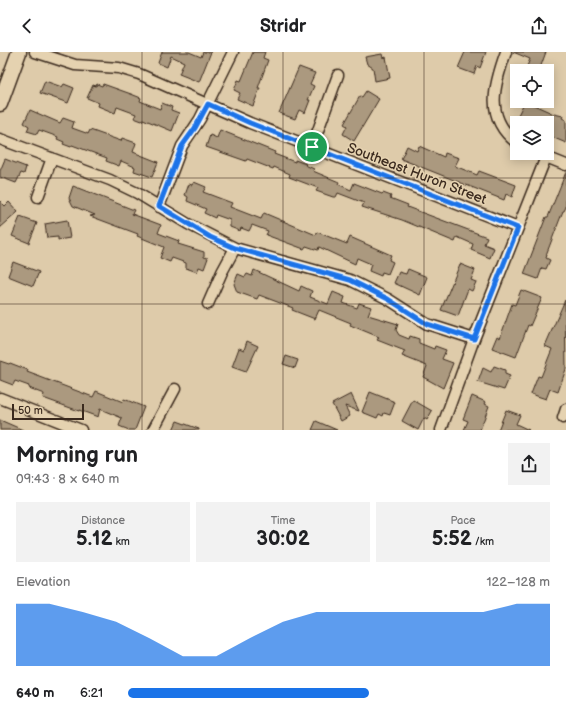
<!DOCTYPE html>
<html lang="en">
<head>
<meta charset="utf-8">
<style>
	:root { --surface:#fff; --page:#f2f2f2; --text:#202124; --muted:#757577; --accent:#1a73e8 }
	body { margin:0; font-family:"Balsamiq Sans",sans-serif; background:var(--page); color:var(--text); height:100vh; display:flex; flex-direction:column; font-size:15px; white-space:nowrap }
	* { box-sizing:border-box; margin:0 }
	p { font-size:13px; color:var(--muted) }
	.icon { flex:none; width:22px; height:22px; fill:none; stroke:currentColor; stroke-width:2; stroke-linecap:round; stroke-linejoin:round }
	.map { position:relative; height:378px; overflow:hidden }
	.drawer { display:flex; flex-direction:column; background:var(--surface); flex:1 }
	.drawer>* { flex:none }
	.buttons { position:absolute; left:510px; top:12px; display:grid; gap:8px }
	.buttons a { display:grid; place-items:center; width:44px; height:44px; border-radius:0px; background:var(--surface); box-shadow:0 2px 10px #0003; font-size:20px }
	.scale { position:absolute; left:12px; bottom:10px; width:72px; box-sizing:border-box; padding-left:4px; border:2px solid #3b2a1e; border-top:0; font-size:11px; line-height:14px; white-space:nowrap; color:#3b2a1e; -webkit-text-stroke:3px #e5d2b0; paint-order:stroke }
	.pin { position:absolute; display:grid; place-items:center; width:34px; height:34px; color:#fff; margin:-17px; border:2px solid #fff; border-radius:50%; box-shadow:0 1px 4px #0007 }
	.round { display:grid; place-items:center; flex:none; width:42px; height:42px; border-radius:0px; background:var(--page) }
	.headline { display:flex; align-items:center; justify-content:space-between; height:68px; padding:0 16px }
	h1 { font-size:22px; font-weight:700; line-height:30px }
	.figures { display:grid; grid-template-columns:repeat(3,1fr); gap:6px; height:68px; padding:4px 16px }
	.figures div { display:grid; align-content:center; border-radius:0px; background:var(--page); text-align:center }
	.figures b { font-size:20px; font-weight:700 }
	.figures small { font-size:11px; font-weight:400 }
	.figures p { font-size:11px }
	.chart { height:112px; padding:8px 16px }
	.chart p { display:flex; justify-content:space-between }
	.chart svg { width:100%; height:72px; margin-top:4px; fill:var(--accent); opacity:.7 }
	ul { padding:0 16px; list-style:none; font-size:13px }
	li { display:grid; grid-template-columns:64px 48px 1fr; align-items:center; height:30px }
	li i { height:10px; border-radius:5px; background:var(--accent) }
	header { display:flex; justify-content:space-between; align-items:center; height:52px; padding:0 16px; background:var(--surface); font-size:18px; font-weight:700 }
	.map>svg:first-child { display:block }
</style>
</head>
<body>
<header><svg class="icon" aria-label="back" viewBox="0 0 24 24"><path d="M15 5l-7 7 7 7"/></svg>Stridr<svg class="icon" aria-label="share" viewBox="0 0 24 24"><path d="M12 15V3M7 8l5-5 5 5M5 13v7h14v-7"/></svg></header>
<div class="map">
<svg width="566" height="378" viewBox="0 0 566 378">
	<rect width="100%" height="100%" fill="#decbaa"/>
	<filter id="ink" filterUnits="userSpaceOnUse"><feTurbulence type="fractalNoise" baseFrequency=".025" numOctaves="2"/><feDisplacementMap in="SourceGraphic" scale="8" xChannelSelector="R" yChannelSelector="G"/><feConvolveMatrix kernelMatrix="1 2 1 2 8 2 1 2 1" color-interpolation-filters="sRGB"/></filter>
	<g filter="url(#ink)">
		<path fill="#ab997f" stroke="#3b2a1e" d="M162,0H189L201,5L203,0H211L199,30L179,22L184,10L171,4L167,15L158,11Z
			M253,0H265L263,6L268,8L258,36H260L253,54L237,47L240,41L234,38L238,28L241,29Z
			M465,0H486L480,16L477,14L474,22L458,16Z
			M513,0H546L539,19H525L530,7Z
			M382,2L383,6L386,5L390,26L375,29L373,16L367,12L365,5Z
			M299,15L315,21L310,32L314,34L308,48H310L305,61L299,58L295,67L279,61Z
			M45,29L62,35L64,32L74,36L68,51L40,41Z
			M97,32L102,34L103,32L131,42L141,46L140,49L160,57L162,51L172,55L171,58L179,61L172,79L143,67L142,69L134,66L136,62L117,55L115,61L98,54L99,51L87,46L93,33L96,34Z
			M366,39L379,47L354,89L343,82L347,74L344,72L360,44L362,45Z
			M525,49L554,62L563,64L562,66L566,68V91L547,83L549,78L547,77V71H529L530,69L518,63Z
			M30,58L60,71L63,66L74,70L72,76L86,81L88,82L90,78L121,89L122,86L136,91L133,100L158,110L152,125L134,119L135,115L121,109L119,114L106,109L107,106L72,93L71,95L63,92L64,90L57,87L58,85L39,78L37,82L27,79L29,74L24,71Z
			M220,78L275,100L274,102L295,110V108L306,112L305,113L314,117L313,119L339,130L338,132L351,138L354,131L382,142L383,141L391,144L390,146L408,153L407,155L487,185L484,192L494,196L490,206L471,198L473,192L457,185L455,190L402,168L362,155L364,151L338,141L336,145H333L316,139L318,136L289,125L290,122L274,115L273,117L247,107L246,109L206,95L210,83L217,86Z
			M407,94L417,99L419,94L444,105L445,101L459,106L455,114L477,123L479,119L516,133L512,145L506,142L504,148L401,107Z
			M5,107L26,115L24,122L21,121L16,131L0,125V119Z
			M566,120V155L564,159H563L546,203H547L546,206L550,208L546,217L542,216L538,227L524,222L546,165H548Z
			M194,130L206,135L203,140L232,151L230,155L261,167L264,161L316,183L317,180L347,192L350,185L391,203L389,208L393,210L388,222L382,220L381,224L369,219L371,212L357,206L355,212L319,195L318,198L306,194L304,197L266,183L268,179L252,173L249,179L241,176L240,179L230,175V168L216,163L215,166L204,161L206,157L187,149L188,145L185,143L189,132L192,133Z
			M73,134L134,158L132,162L161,173L158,181L179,189L178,192L204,200V205L208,206L204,217L199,215L197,220L186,216V211L172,206L170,210L160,206L164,195L137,184L138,182L90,164L95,163L73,154L69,146Z
			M0,149L5,154L9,150L18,160L0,176Z
			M20,165L37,171L29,191L12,184Z
			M67,168L70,186L58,188V185L47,186L45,172Z
			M13,210L39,220L33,234L8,224Z
			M460,212L475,218L471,228L476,230L472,239L468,237L458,264L441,258Z
			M408,217L427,225L420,243L394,231L399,220L406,222Z
			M254,218L299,239L301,234L312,239L310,245L328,252L333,240L345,245L343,251L357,256L359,251L371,255L368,263L398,272L396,278L399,283L409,287L410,284L419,287V291L434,297L435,294L446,298L442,307L453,311L443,336L423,325L427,314L402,304L405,299L377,288L379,285L350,273L351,271L319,258L315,267L292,258L293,256L259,243L257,247L237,240L234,232L238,222L245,225L247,222L252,224Z
			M521,238L542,246L530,274L528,273L516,305L492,296L497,284L500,286L512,252L515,253Z
			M565,248L566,317L558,340L550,337L546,347L531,342L538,324L541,325L552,297L545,294Z
			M247,289L258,294L246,320L232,315L239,296L244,298Z
			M286,304L298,308L295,316L283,312Z
			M0,309L9,312L10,311L28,318L27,320L93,345L96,339L123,350L124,347L144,355L135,378H129L119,374L122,366L100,357L98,365L79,358V359L43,346L44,342L28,336L29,334L15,329L13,333L0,328Z
			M494,314L505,318V322L510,324L504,338L478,330L483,316L491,320Z
			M370,340L395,350L390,363L384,361L383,364L379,362L377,366L362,360Z
			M351,342L359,359L345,354L350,364L341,369L332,352Z
			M472,344L486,350L485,352L489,354L480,378H464L468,369L463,367Z
			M413,348L432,359L427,368L424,366L418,378L402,369Z
			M506,358L520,363L516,372L529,378H498Z
			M0,368L23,378H0Z
			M177,369L199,377V378H173Z
			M316,369L337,378H312Z"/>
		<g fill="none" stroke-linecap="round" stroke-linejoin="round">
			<defs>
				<path id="minor" d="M35,0L75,13L119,16L139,22L250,71L518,176
					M506,0C494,33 484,66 517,91
					M0,87L110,128L137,141L188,172L235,196L350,228L388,247L427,272L474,287
					M312,95L338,23
					M536,101L566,113
					M38,145L52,106
					M159,155L182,94L200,67L233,0
					M208,252L222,220L235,196
					M0,346L81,378
					M563,366L566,357
					M153,378L175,337
					M441,378L474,287L546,105"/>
				<path id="secondary" d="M0,52L19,0"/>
			</defs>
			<use href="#minor" stroke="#3b2a1e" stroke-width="13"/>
			<use href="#secondary" stroke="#3b2a1e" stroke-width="17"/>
			<use href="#minor" stroke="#e5d2b0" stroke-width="10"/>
			<use href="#secondary" stroke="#e5d2b0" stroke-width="14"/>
		</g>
	</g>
	<g fill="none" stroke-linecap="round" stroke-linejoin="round" filter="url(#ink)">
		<defs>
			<path id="route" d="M208,52L250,71L518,176L474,287L427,272L388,247L350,228L235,196L210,185L159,154L182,94L195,76Z"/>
		</defs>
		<use href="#route" stroke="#fff" stroke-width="8"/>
		<use href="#route" stroke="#1a73e8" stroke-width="5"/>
	</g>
	<path fill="none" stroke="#3b2a1e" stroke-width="1" stroke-opacity="0.55" d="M142,0V378M283,0V378M424,0V378M0,126H566M0,252H566"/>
	<g text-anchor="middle" stroke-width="3" stroke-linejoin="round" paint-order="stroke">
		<g font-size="14" fill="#3b2a1e" stroke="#e5d2b0">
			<text transform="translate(417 121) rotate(21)" y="5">Southeast Huron Street</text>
		</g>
	</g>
</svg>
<div class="buttons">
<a><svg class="icon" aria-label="locate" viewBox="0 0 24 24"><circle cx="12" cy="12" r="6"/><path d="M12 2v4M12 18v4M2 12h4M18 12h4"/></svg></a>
<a><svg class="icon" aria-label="layers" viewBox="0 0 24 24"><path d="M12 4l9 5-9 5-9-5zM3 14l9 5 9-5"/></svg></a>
</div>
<div class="scale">50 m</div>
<div class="pin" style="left:312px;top:95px;background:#1e9e55"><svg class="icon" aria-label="arrive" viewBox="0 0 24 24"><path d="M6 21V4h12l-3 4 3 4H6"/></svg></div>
</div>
<section class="drawer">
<div class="headline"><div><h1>Morning run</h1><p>09:43 · 8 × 640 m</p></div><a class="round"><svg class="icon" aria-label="share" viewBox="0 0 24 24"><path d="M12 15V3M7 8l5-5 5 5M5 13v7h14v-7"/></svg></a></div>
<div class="figures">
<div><p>Distance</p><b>5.12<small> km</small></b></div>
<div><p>Time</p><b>30:02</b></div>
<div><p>Pace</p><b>5:52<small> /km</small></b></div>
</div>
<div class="chart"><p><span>Elevation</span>122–128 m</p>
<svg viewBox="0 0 160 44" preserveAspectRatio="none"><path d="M0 44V6L10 6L20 11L30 17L40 27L50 38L60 38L70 27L80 17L90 11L100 11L110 11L120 11L130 11L140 11L150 6L160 6V44z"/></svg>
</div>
<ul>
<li><b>640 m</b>6:21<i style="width:57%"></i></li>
</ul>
</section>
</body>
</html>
